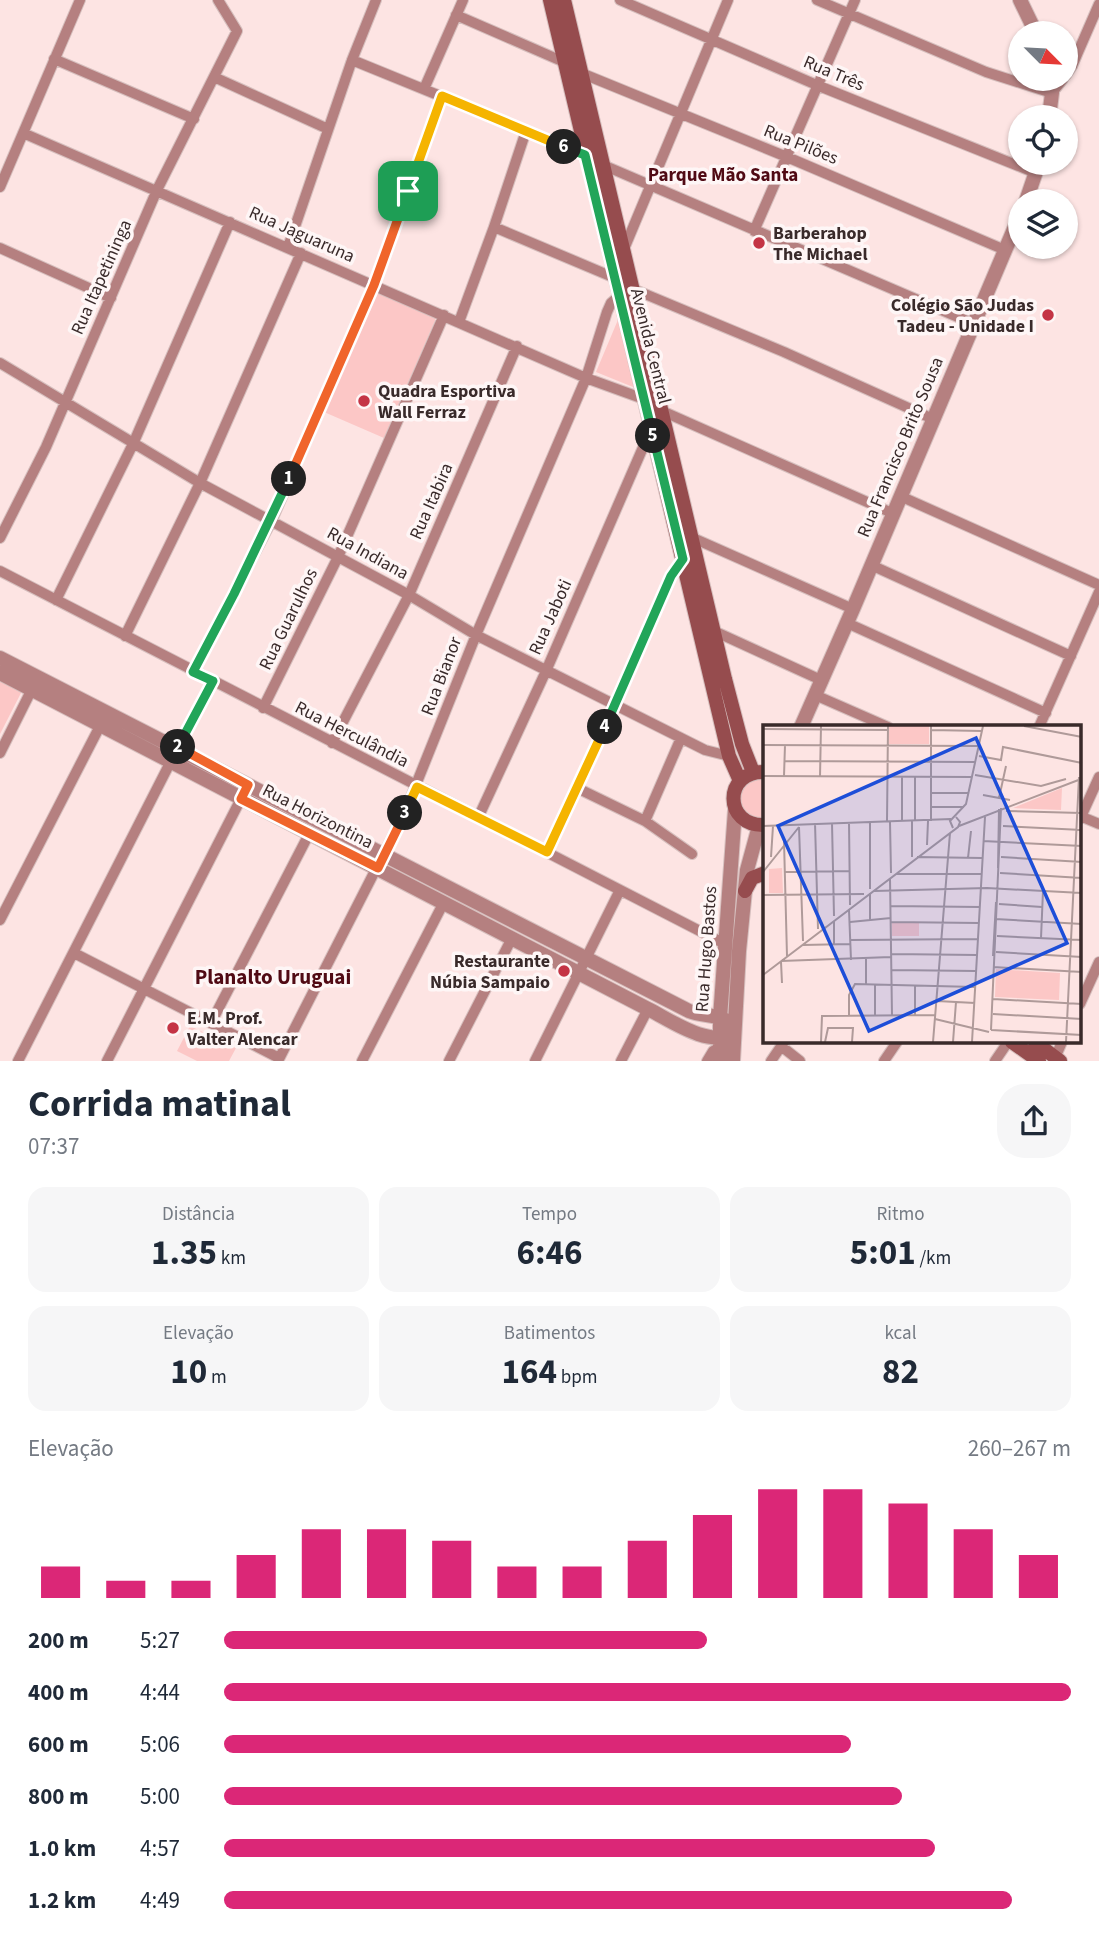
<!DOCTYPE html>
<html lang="pt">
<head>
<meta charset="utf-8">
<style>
	:root { --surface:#fff; --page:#f6f6f7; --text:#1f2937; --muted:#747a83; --accent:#db2777 }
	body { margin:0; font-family:"Source Sans 3",sans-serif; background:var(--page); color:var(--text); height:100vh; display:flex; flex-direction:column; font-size:26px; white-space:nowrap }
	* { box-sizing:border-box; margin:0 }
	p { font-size:23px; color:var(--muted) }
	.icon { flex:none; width:38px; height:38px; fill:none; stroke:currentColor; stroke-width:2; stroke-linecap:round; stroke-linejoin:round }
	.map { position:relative; height:1061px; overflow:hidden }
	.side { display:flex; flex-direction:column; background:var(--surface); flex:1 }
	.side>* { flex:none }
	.needle { width:46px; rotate:114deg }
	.fabs { position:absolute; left:1008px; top:21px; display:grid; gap:14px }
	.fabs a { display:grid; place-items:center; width:70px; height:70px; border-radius:50%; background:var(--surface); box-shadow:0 2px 5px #0004; font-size:35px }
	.pin { position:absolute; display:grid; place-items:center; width:60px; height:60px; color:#fff; margin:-30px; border-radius:14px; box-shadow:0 4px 10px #0006 }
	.km { position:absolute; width:35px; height:35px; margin:-18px; border-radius:50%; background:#222; color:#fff; font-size:19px; line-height:35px; text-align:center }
	.round { display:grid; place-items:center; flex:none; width:74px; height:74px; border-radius:28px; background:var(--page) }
	.headline { display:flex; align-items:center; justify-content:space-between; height:119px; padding:0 28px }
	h1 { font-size:38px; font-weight:700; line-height:52px }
	.metrics { display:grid; grid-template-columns:repeat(3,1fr); gap:10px; height:119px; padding:7px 28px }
	.metrics div { display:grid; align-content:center; border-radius:18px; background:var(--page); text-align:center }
	.metrics b { font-size:35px; font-weight:700 }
	.metrics small { font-size:19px; font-weight:400 }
	.metrics p { font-size:19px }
	.chart { height:196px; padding:14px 28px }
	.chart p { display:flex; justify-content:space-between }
	.chart svg { width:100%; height:126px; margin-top:7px; stroke:var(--accent); stroke-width:6 }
	ul { padding:0 28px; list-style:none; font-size:23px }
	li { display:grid; grid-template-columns:112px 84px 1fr; align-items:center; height:52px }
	li i { height:18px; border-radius:9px; background:var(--accent) }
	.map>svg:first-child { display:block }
</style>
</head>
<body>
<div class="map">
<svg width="1099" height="1061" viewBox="0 0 1099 1061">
	<rect width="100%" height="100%" fill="#fde4e3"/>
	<path fill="#fcc7c6" d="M377,290L437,316L384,438L324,412Z
		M620,315L638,389L596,372Z
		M0,680L22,691L0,734Z
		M765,778V820L748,817L739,804C742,786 746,781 765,778Z
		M190,1026L236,1048L229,1061H197L177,1051Z"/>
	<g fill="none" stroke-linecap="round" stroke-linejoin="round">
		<defs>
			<path id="minor" d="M620,0L819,86L1036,173
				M817,0L986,72L1052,93L1063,79
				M456,15L564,62
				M54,59L194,119
				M352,60L585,155
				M581,73L787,157L1005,250
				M1066,75L1072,66L1099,4
				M214,77L328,129
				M424,89L463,0
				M23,133L586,378L644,399
				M603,165L974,324
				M0,187L80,0
				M494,227L615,278
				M754,231L855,0
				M288,247L352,60L376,0
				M0,248L111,298
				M624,249L728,0
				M633,289L784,352L933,419
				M459,322L494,227L526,131
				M0,363L200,483L409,595L476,635L705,750L729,756
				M662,411L892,513
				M900,496L1099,585
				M0,538L46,447L157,190L237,31L218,0
				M693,538L853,609
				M871,565L1071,656
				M0,571L727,945
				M56,600L133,444L230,222
				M847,623L1046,713
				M716,632L821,680
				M125,636L200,483L301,253
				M193,672L272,520L374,285L442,96
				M815,695L888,727
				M263,708L338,557L444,315
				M1039,727L1099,592
				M332,743L409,595L517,346
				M177,749L213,681
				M0,753L35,683
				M577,788L645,821L692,854
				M1080,816L1099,824
				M478,818L546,671L651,429
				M1080,819L1099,777
				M645,821L681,738
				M547,852L615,705L671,576L683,559
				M0,920L100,726
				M74,953L279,1058
				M1080,1004L1099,962
				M211,1023L309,834
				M781,1046L800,1061
				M1055,1058L1062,1042
				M18,1061L170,763
				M107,1061L248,785
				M278,1061L405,812L476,635L586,378L607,312L611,303L619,296
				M362,1061L444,902
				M449,1061L512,938
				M535,1061L620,890
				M621,1061L648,1009
				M707,1061L713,1051L722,1046
				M771,1061L784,1042
				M884,1061L897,1042
				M995,1061L1008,1042"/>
			<path id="tertiary" d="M1020,0L1036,33
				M1049,79L1052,93L1049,117
				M1026,201L1039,163
				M0,658L689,1011C704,1017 723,1014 734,1026
				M0,673L648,1009C672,1021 707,1047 734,1034
				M801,727L853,609L1020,215
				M720,1061V1018L735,810
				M733,1061L739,951L747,870L759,826"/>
			<path id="secondary" d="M550,0L729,756L740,781
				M564,0L725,679L742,744L753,772
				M765,772C723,770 723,827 765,825
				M745,891L752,878L765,873
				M1012,1042L1039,1061
				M1035,1042L1060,1061"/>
		</defs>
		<use href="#minor" stroke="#d6bfbe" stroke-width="12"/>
		<use href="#tertiary" stroke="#d6bfbe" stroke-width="16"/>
		<use href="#secondary" stroke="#d6bfbe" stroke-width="16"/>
		<use href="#minor" stroke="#b58080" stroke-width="10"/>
		<use href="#tertiary" stroke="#b58080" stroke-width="14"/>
		<use href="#secondary" stroke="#964c4e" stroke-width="14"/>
	</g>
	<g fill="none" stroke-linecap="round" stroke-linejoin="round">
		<defs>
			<path id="split-1" d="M289,479L374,285L408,191"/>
			<path id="split-2" d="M178,747L213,681L193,672L234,594L289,479"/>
			<path id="split-3" d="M178,747L248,785L241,799L378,868L405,813"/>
			<path id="split-4" d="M405,813L417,787L547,852L605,727"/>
			<path id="split-5" d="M605,727L671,576L683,559L653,436"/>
			<path id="split-6" d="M564,147L585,155L653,436"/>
			<path id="split-7" d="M408,191L442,96L564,147"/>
		</defs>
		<use href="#split-1" stroke="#fff" stroke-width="14"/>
		<use href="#split-2" stroke="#fff" stroke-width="14"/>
		<use href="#split-3" stroke="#fff" stroke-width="14"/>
		<use href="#split-4" stroke="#fff" stroke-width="14"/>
		<use href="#split-5" stroke="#fff" stroke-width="14"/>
		<use href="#split-6" stroke="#fff" stroke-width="14"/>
		<use href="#split-7" stroke="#fff" stroke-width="14"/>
		<use href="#split-1" stroke="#f0652b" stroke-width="9"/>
		<use href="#split-2" stroke="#22a559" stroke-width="9"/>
		<use href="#split-3" stroke="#f0652b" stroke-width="9"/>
		<use href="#split-4" stroke="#f5b400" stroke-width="9"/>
		<use href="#split-5" stroke="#22a559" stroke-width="9"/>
		<use href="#split-6" stroke="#22a559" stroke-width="9"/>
		<use href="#split-7" stroke="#f5b400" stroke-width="9"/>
	</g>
	<g fill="#c43445" stroke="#fef6f6" stroke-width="2.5">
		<circle cx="759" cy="243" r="7"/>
		<circle cx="1048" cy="315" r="7"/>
		<circle cx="364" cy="401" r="7"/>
		<circle cx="564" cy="971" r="7"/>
		<circle cx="173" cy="1028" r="7"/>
	</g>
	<g text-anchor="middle" stroke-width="7" stroke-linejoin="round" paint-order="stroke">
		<g font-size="18" fill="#392a2a" stroke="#fef6f6">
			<text transform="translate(834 73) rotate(23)" y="6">Rua Três</text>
			<text transform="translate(801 144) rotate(22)" y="6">Rua Pilões</text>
			<text transform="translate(302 234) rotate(24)" y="6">Rua Jaguaruna</text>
			<text transform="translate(101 277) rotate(-66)" y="6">Rua Itapetininga</text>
			<text transform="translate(651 346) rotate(76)" y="6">Avenida Central</text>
			<text transform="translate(900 447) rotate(-67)" y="6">Rua Francisco Brito Sousa</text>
			<text transform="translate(431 501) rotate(-66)" y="6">Rua Itabira</text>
			<text transform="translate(368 553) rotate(29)" y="6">Rua Indiana</text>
			<text transform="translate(550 617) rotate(-66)" y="6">Rua Jaboti</text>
			<text transform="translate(288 619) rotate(-64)" y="6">Rua Guarulhos</text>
			<text transform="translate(441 676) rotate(-69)" y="6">Rua Bianor</text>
			<text transform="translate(352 734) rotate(27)" y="6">Rua Herculândia</text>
			<text transform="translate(318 816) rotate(27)" y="6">Rua Horizontina</text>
			<text transform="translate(706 949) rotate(-86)" y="6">Rua Hugo Bastos</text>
		</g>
		<g font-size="18" font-weight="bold" fill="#392a2a" stroke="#fef6f6" text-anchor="start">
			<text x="773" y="239">Barberahop<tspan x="773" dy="21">The Michael</tspan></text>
			<text x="1034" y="311" text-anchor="end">Colégio São Judas<tspan x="1034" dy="21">Tadeu - Unidade I</tspan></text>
			<text x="378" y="397">Quadra Esportiva<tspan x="378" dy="21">Wall Ferraz</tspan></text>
			<text x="550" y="967" text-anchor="end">Restaurante<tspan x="550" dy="21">Núbia Sampaio</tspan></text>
			<text x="187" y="1024">E.M. Prof.<tspan x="187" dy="21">Valter Alencar</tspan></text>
		</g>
		<g font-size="19" font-weight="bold" fill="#500a14" stroke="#fef6f6">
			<text x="723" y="181">Parque Mão Santa</text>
		</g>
		<g font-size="21" font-weight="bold" fill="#500a14" stroke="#fef6f6">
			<text x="273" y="984">Planalto Uruguai</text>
		</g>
	</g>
	<g transform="translate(763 725)">
		<rect width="318" height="318" fill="#fde4e3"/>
		<path d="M126,1H166V19H125ZM299,63L298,85L250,83ZM19,143L20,168H6V144ZM129,198H156V211H129ZM233,244L297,248L296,275L232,272Z" fill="#fcc7c6"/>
		<path fill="none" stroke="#af9a99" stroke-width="2" d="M261,1L319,12M0,4L125,5M168,5L219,6M0,20L216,21M216,31L238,35L240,22L319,38M21,36L212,37M212,50L278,61L303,54M0,51L209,52M21,51L22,20M57,52L58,1M168,68H206M220,70L247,75M236,73L243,41M168,82H201M243,86L318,88M139,96V52M152,96V52M168,96V1M86,97L87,180M107,97V164M124,97L125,1M127,97L128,148M52,98L55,204M69,98L71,191M0,101L188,94M196,101L318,54M240,101L319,105M36,102L40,216M190,103L187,96L203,79L220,1M21,116L24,231M220,116L319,121M164,120L165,96M8,132L10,101M149,132V96M154,132L219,133M238,132L319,137M205,133L208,106M235,143L236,84M0,147L36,102M22,147L86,146M237,148L319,153M133,149H218M127,153L129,291M111,166L224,163L319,168M107,168V195M0,170L101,169M236,179L279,182M127,181L217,182M86,185L88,235M232,194L319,199M71,196V219M87,197L128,193M128,197L216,198M234,211L319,215M278,213L280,166M87,215L215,214M40,220L87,219M233,227L319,232M128,229L214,230M230,231L233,177M18,236L128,232M18,237L19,258M230,242L319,247M128,245L213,246M0,250L195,102L197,97L193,92M103,259V234M112,260V291M230,274L319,279M174,276L212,278M230,289L319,294M152,290V260M86,291V270L92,259L212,262M172,294L226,307M228,305L238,83M228,305L319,310M58,317L59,291L172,290M62,317L65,303H90L89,317M170,317L187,108M190,317L193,277M209,317L222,92M303,317L316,52"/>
		<path fill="#1d4ed8" fill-opacity="0.15" stroke="#1d4ed8" stroke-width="3.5" d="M213,13L304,218L106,306L15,101Z"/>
		<rect width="318" height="318" fill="none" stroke="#392a2a" stroke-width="3.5"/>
	</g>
</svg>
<div class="fabs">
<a><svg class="needle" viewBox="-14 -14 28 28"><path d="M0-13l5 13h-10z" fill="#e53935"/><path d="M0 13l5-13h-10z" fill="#747a83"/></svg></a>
<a><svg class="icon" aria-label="locate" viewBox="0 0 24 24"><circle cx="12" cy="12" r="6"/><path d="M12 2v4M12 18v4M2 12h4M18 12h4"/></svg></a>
<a><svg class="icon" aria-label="layers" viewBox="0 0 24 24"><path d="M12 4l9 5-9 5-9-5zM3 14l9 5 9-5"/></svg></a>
</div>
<div class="pin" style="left:408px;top:191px;background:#1e9e55"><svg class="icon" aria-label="arrive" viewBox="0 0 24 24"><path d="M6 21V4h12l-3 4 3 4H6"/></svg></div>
<b class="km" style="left:289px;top:479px">1</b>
<b class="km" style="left:178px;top:747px">2</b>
<b class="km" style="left:405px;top:813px">3</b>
<b class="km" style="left:605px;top:727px">4</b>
<b class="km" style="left:653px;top:436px">5</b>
<b class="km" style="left:564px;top:147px">6</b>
</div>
<section class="side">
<div class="headline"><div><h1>Corrida matinal</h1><p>07:37</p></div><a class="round"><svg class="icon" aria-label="share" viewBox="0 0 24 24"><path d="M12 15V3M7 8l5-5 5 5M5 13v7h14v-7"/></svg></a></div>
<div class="metrics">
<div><p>Distância</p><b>1.35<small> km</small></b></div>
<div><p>Tempo</p><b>6:46</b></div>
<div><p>Ritmo</p><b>5:01<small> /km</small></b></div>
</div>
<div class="metrics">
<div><p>Elevação</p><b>10<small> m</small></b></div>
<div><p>Batimentos</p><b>164<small> bpm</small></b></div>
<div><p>kcal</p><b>82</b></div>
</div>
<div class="chart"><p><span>Elevação</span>260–267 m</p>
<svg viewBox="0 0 160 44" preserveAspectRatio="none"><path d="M5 44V33M15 44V38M25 44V38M35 44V29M45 44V20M55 44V20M65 44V24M75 44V33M85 44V33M95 44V24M105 44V15M115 44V6M125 44V6M135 44V11M145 44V20M155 44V29"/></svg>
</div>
<ul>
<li><b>200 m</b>5:27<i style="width:57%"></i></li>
<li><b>400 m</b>4:44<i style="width:100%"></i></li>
<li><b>600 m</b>5:06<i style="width:74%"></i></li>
<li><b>800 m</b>5:00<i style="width:80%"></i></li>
<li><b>1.0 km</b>4:57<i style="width:84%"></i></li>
<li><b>1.2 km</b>4:49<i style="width:93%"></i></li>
</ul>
</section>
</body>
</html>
